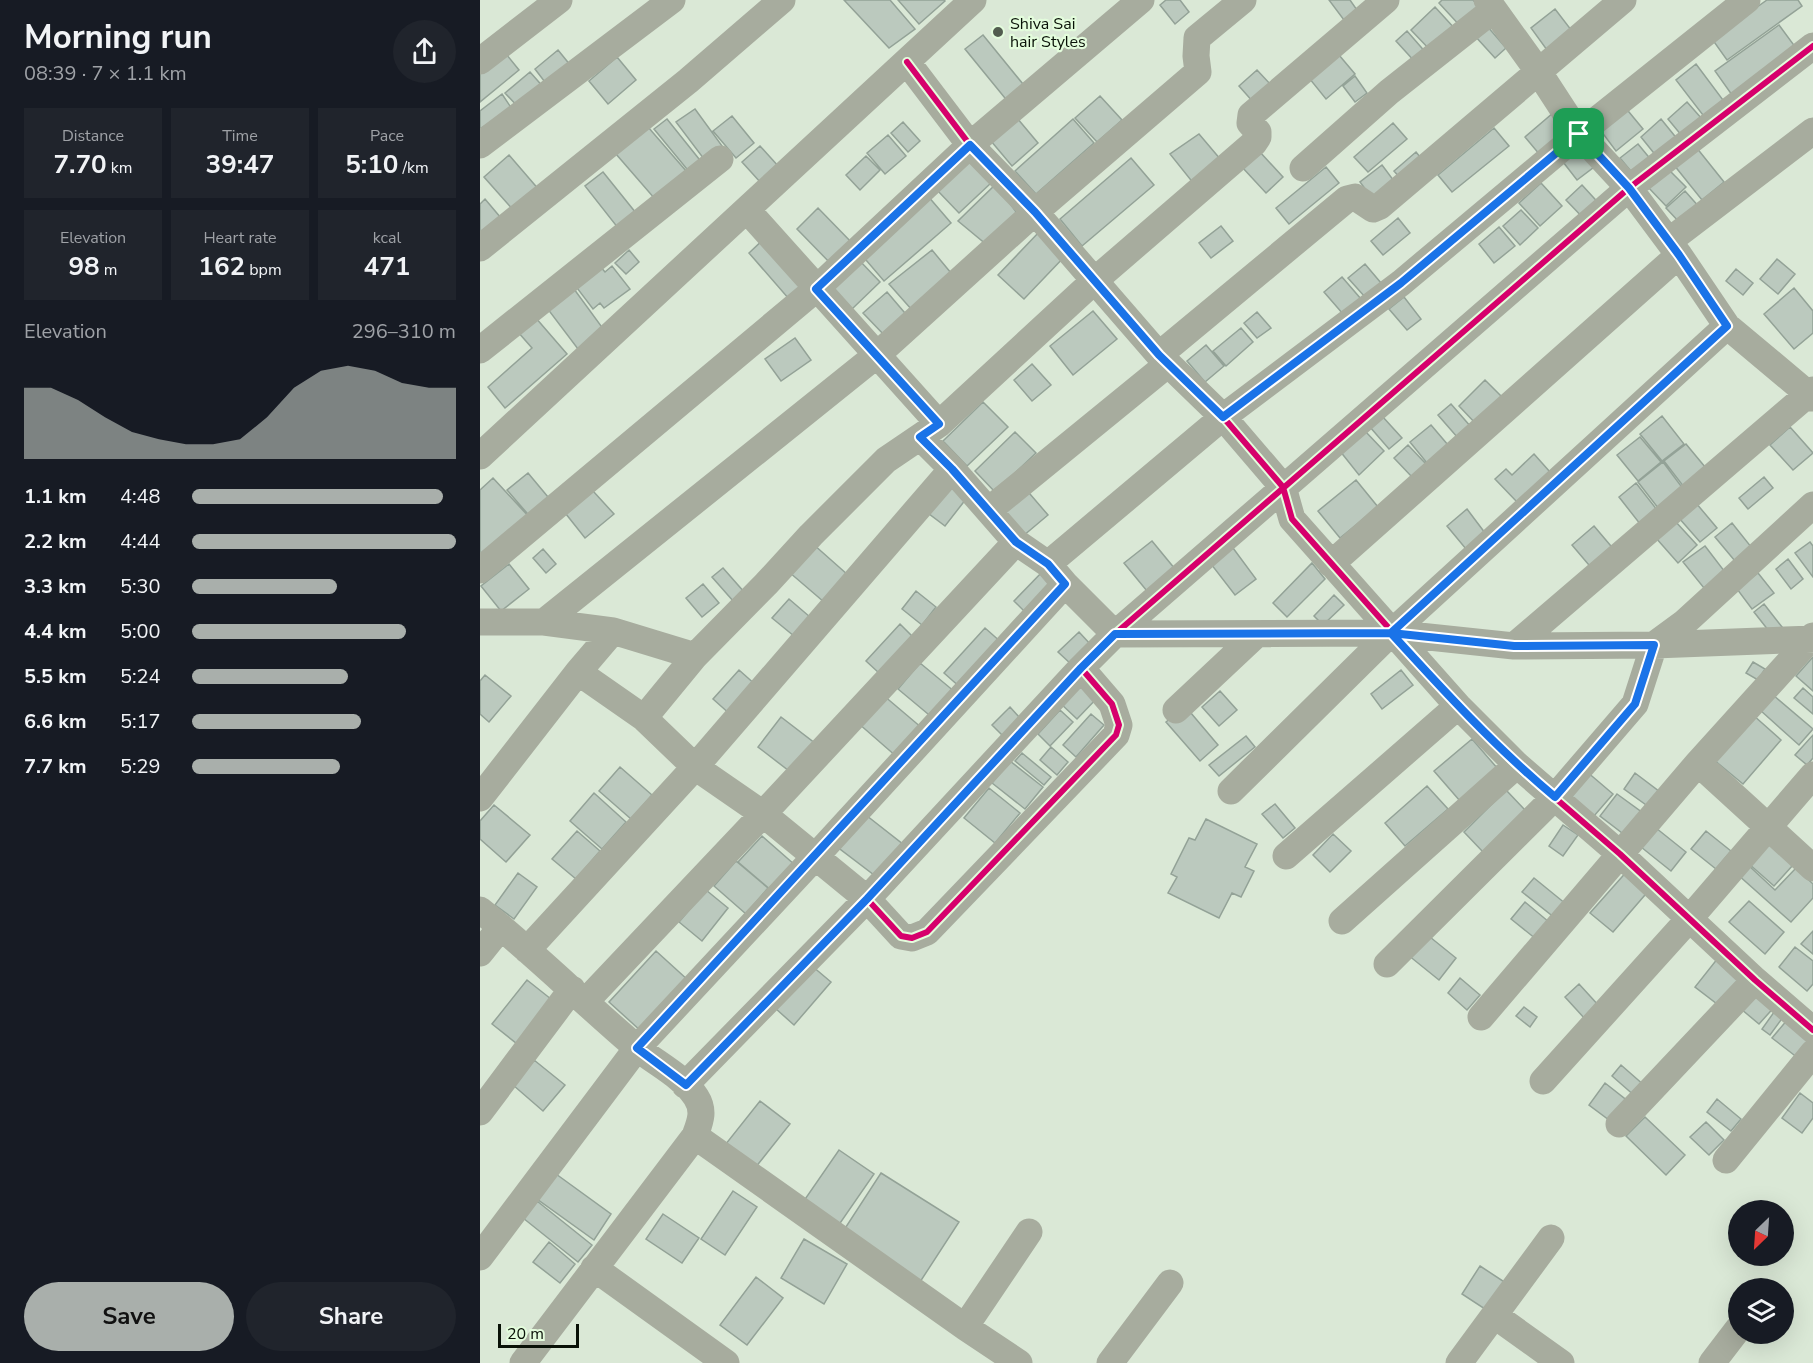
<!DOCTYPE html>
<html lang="en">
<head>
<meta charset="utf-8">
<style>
	:root { --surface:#171b24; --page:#20242c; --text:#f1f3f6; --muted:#9ea1a6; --accent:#a9afab }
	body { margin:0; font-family:"Nunito Sans",sans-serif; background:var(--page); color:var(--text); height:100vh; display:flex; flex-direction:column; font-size:22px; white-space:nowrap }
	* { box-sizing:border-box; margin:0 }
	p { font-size:20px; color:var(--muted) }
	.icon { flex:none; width:33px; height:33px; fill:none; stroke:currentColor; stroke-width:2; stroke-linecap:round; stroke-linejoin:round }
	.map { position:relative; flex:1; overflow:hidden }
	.side { display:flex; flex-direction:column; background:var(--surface); width:480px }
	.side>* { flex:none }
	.needle { width:39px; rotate:205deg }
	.tools { position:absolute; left:1248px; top:1200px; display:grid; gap:12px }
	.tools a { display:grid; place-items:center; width:66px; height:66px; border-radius:50%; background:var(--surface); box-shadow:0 6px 24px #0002; font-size:30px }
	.scale { position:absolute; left:18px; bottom:15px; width:81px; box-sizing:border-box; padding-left:6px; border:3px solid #091107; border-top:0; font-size:16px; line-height:21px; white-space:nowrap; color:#091107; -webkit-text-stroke:4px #e3fcdc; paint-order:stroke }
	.pin { position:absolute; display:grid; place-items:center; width:51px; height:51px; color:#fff; margin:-26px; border-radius:12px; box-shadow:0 3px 9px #0006 }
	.round { display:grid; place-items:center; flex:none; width:63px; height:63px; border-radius:32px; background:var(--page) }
	.overview { display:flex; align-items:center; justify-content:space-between; height:102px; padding:0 24px }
	h1 { font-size:33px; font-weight:700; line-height:45px }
	.metrics { display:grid; grid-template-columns:repeat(3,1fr); gap:9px; height:102px; padding:6px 24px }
	.metrics div { display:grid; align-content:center; border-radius:0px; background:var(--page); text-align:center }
	.metrics b { font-size:26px; font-weight:700 }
	.metrics small { font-size:16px; font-weight:400 }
	.metrics p { font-size:16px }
	.chart { height:168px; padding:12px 24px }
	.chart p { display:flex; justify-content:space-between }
	.chart svg { width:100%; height:108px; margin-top:6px; fill:var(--accent); opacity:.7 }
	.primary-button { display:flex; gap:12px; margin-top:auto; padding:12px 24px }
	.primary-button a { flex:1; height:69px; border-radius:36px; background:var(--accent); color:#111; font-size:24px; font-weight:700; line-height:69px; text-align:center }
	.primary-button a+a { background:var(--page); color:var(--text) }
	ul { padding:0 24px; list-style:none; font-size:20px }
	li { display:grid; grid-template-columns:96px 72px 1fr; align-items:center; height:45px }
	li i { height:15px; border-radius:8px; background:var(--accent) }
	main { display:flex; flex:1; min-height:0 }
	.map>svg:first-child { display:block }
</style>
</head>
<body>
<main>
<section class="side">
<div class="overview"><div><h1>Morning run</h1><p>08:39 · 7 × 1.1 km</p></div><a class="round"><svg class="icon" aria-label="share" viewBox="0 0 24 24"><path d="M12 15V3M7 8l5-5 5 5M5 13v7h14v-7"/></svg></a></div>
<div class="metrics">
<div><p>Distance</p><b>7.70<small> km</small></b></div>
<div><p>Time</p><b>39:47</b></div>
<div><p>Pace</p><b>5:10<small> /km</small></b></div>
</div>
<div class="metrics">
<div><p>Elevation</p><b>98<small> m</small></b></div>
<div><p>Heart rate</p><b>162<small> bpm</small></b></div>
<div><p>kcal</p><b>471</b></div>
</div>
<div class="chart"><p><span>Elevation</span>296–310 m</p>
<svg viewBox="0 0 160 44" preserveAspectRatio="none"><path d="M0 44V15L10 15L20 20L30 27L40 33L50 36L60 38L70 38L80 36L90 27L100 15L110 8L120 6L130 8L140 13L150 15L160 15V44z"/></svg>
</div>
<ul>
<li><b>1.1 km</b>4:48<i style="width:95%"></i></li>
<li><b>2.2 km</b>4:44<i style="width:100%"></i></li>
<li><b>3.3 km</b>5:30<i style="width:55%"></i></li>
<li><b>4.4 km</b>5:00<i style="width:81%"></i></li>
<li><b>5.5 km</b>5:24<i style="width:59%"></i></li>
<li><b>6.6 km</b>5:17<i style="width:64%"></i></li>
<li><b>7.7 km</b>5:29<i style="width:56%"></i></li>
</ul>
<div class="primary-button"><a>Save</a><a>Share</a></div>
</section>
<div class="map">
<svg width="1333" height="1363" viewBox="0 0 1333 1363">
	<rect width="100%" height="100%" fill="#dae8d6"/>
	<path fill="#bbc9be" stroke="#93a297" stroke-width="1.5" d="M364,0H410L435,29L409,48Z
		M418,0H464L465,1L439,24Z
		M686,0H700L709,12L695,24L680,5Z
		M849,0H870L877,10L864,20Z
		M962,0H993L1002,10L982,28L959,3Z
		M1287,0H1318L1322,6L1247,60L1232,39Z
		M955,7L976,30L952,52L931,30Z
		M1075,9L1092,31L1067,50L1051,28Z
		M1299,25L1316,48L1252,95L1235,71Z
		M1007,26L1026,48L1015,58L995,36Z
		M927,31L947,54L936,63L916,41Z
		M503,35L547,89L529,103L485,49Z
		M22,49L39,70L0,102V67Z
		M78,50L95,71L71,90L55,69Z
		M859,55L875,74L846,99L829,78Z
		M137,57L156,80L128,104L109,81Z
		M1216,64L1246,104L1226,119L1196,80Z
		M777,70L792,86L774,103L759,86Z
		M50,72L65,89L41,110L25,93Z
		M875,76L887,93L875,102L863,86Z
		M22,94L32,109L0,129V111Z
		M620,96L642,120L617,142L595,118Z
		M1207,102L1222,119L1202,136L1188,119Z
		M1144,106L1163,129L1136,151L1118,127Z
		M215,109L245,150L227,163L196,122Z
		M1073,113L1089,131L1060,155L1045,137Z
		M252,116L274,143L256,158L233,131Z
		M537,118L558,143L532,166L511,141Z
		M187,119L223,164L211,174L174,129Z
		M593,119L614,143L556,194L535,171Z
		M1181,119L1198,140L1177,157L1161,137Z
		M423,122L440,141L428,152L411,133Z
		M913,123L927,139L888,172L874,157Z
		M168,127L207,172L175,199L136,154Z
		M1014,128L1029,146L972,192L958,175Z
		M719,134L741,160L714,184L690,154Z
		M408,135L426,156L405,174L387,153Z
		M1100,142L1118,164L1097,180L1080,158Z
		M1158,144L1172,161L1155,176L1140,158Z
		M280,146L299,167L281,183L262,162Z
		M1216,147L1244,182L1222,200L1194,165Z
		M779,151L803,177L786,193L762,167Z
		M936,152L944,162L922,180L914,171Z
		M29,155L60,191L35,212L4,177Z
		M386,156L400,170L380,190L366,175Z
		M651,158L674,185L602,246L580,219Z
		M489,160L511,183L479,213L457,190Z
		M902,165L917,185L895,202L880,182Z
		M846,167L859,183L809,224L796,208Z
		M1186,167L1206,187L1186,206L1167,186Z
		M123,172L160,218L142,233L105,186Z
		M1061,183L1082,206L1060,226L1039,203Z
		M516,184L539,216L507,245L478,221Z
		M1102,185L1124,209L1108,223L1086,200Z
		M1205,191L1220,208L1201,224L1186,208Z
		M447,195L471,223L404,281L380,253Z
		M5,199L26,224L0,245V204Z
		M338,208L375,246L354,267L317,229Z
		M1041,210L1058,228L1040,245L1023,226Z
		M918,218L930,233L903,255L891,241Z
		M741,226L753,241L731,258L719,243Z
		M1019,227L1035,246L1014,263L999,244Z
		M560,231L586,255L544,299L518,275Z
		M286,237L327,283L309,299L269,253Z
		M149,250L159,262L146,274L135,263Z
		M452,250L471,273L432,310L409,284Z
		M1297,259L1315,274L1298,294L1280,279Z
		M379,260L400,282L372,309L352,287Z
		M885,264L901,283L885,297L868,278Z
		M119,265L125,272L132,266L150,289L124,308L120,303L113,309L94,284Z
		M1256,269L1273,283L1263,295L1246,281Z
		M862,277L881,299L863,314L844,292Z
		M1314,288L1333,311V333L1314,349L1284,314Z
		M94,289L124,330L98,349L67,308Z
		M407,292L430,319L407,338L383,313Z
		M924,297L941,319L927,330L909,309Z
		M613,311L637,339L593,375L570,346Z
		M777,312L791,328L777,338L764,323Z
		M55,317L87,354L25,408L8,387L52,348L38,332Z
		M761,328L773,342L746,366L733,351Z
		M315,338L331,360L301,381L285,359Z
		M726,345L744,366L725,382L707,361Z
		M552,364L571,385L552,401L534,380Z
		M1005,380L1023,398L997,425L979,406Z
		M503,402L528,427L487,466L463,441Z
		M971,404L991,427L978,438L958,415Z
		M902,416L922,438L909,449L890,427Z
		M1182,416L1204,444L1182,461L1160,434Z
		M951,425L968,445L947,463L930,442Z
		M1310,427L1333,453L1313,470L1290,445Z
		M885,431L904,451L879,475L860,451Z
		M535,432L556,453L515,492L495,471Z
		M1160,437L1181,462L1158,481L1137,455Z
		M1206,444L1230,473L1207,491L1184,461Z
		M928,445L946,464L932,477L914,458Z
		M1054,454L1070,472L1037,502L1015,479L1026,469L1032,475Z
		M1183,462L1207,494L1182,513L1158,482Z
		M48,473L73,503L53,520L27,490Z
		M1284,477L1293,488L1268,509L1259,498Z
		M13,478L51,519L0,565V490Z
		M876,480L898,507L860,538L838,511Z
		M466,483L486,499L465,526L444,510Z
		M1156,483L1181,515L1164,529L1139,497Z
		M544,487L568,515L543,536L519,508Z
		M113,491L134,514L105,538L86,514Z
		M1216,503L1237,528L1220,542L1199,518Z
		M987,509L1005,533L986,549L967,526Z
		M1195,521L1217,545L1198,563L1176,538Z
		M1252,523L1272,548L1255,561L1235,537Z
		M1114,526L1136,552L1114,571L1092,545Z
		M672,541L695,569L667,591L644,563Z
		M1330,542L1333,546V577L1315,553Z
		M333,544L368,575L344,602L309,572Z
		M1225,546L1245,572L1224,588L1203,562Z
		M753,548L776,579L755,595L731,564Z
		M63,549L76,564L66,573L53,558Z
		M1308,559L1323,579L1311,589L1296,569Z
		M832,563L845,579L807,617L793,603Z
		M29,564L49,589L21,611L1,586Z
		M243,568L265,593L254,602L232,577Z
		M564,570L575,580L545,612L534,601Z
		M1278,573L1294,593L1272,609L1257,589Z
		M223,584L239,603L222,617L206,598Z
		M436,591L456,607L442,625L422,609Z
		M854,595L864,605L843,625L834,616Z
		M309,599L330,617L314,636L292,618Z
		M1284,604L1302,627L1292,635L1274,612Z
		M420,624L433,637L399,673L386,661Z
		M505,628L522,643L481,688L464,673Z
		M599,632L611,645L591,664L578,652Z
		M1333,657V691L1316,676Z
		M1273,662L1285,669L1278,680L1266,673Z
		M440,663L475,692L454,719L418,689Z
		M259,670L277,686L251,715L233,699Z
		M921,670L933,685L902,709L891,694Z
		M5,675L31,696L9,722L0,714V681Z
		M600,678L619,696L597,719L578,701Z
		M1323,688L1333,697V714L1314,698Z
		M740,691L757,710L739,726L722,707Z
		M403,695L442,728L417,757L378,723Z
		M1293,695L1333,729L1319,745L1280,710Z
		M705,706L738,745L720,761L686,722Z
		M530,707L540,718L523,736L512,725Z
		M580,710L593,722L570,746L558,734Z
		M611,714L624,725L596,757L583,745Z
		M1273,715L1301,740L1263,784L1234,760Z
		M301,717L336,744L313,774L278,747Z
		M1333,735V758L1327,765L1315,755Z
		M766,736L775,747L739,776L729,765Z
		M992,739L1018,769L980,801L954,771Z
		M571,747L588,762L577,775L560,760Z
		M542,753L571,777L564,785L535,761Z
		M530,761L563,787L545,809L512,783Z
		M140,767L172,795L151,819L119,791Z
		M1106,771L1133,794L1114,816L1088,793Z
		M1155,773L1180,792L1169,807L1144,789Z
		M947,786L968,809L925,846L905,823Z
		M509,788L540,813L515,843L484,818Z
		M1026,790L1045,810L1003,852L984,832Z
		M114,793L146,822L122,849L90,821Z
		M1137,794L1163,813L1146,836L1120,816Z
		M795,804L815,828L803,838L782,814Z
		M14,805L50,835L26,862L0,839V821Z
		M382,812L424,845L398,878L356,846Z
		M726,819L777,844L765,867L774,871L761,897L752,893L739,918L688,893L697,877L691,874L709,838L715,840Z
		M1083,825L1098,835L1083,856L1069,846Z
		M1176,828L1206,852L1191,871L1161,847Z
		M97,831L120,851L96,879L72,859Z
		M1226,831L1251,851L1236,869L1211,849Z
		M853,834L871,851L850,872L833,855Z
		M282,836L315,865L292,891L258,862Z
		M1287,841L1313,865L1294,886L1268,863Z
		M256,861L288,888L266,914L234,886Z
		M1267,864L1295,890L1316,868L1333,884V898L1311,922L1257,874Z
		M1149,869L1171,888L1133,932L1110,913Z
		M38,873L57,887L34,919L15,905Z
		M1054,878L1086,904L1075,918L1042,892Z
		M226,890L248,908L222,941L199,922Z
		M1269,901L1304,932L1285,954L1249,922Z
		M1045,902L1069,922L1056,939L1031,919Z
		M1333,931V954L1321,944Z
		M945,933L976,958L959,980L928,955Z
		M1315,947L1333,961V984L1327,991L1299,967Z
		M176,951L209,981L162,1032L129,1002Z
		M1238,958L1263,977L1241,1007L1215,987Z
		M332,966L351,982L314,1025L295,1008Z
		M980,978L1000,995L987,1010L968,993Z
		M47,980L76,1003L41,1047L12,1024Z
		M1099,984L1120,1007L1106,1020L1085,997Z
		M1279,989L1297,1004L1279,1024L1261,1009Z
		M1044,1007L1057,1017L1050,1027L1036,1016Z
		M1297,1008L1306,1013L1290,1035L1282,1029Z
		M1308,1019L1333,1039L1318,1058L1292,1038Z
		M54,1060L85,1085L63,1111L33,1085Z
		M1141,1065L1165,1086L1156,1097L1132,1076Z
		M1125,1083L1149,1102L1133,1123L1109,1105Z
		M1320,1093L1333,1103V1118L1322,1133L1302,1118Z
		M1237,1099L1261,1119L1251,1131L1227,1112Z
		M280,1101L310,1124L275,1168L245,1145Z
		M1165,1117L1205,1155L1186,1175L1146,1136Z
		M1226,1122L1244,1140L1229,1155L1210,1137Z
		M359,1150L394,1174L356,1229L321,1205Z
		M401,1173L479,1222L440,1282L362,1233Z
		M76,1174L131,1214L114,1240L57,1199Z
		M253,1191L277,1207L245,1255L221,1239Z
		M57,1201L112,1245L98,1262L43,1218Z
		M183,1214L219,1238L202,1263L166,1239Z
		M324,1239L367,1264L344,1304L301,1278Z
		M69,1242L95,1264L80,1283L53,1262Z
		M1000,1266L1029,1285L1011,1313L982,1294Z
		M276,1277L303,1298L267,1345L240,1325Z"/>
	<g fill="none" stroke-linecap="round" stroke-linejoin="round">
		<path stroke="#a7ac9e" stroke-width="27" d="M1007,0L1058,71L1099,134L1149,188L1199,255L1247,326L1333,398
			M0,61L79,0
			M427,62L490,145L555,212L679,355L743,417L803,487L812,519L978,706L1037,765L1140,854L1275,980L1333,1030
			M0,145L192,0
			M823,168L909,92L1013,10
			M267,210L459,424
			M1189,241L1333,131
			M0,248L208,81L302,0
			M0,350L240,159
			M679,355L867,199L875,197L893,209L900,206L1143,0
			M440,437L472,469L536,542L568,564L585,584L635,634L911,633L1034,646L1174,645L1333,639
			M0,456L493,0
			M509,510L688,364
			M568,564L743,417L921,283L1099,134L1267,0
			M851,564L1199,255
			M0,570L336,289L490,145L661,0
			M0,622H64L133,631L215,656
			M64,622L398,354L555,212L718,72L716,56L717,38L763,0
			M1034,646L1333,390
			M601,668L632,704L639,725L636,735L447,932L432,938L421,936L387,899L601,668L635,634L1149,188L1333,46
			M98,672L164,718L215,767L283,814L387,899L205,1085
			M696,710L777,634
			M164,718L215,656L286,584L331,535L406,460L459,424L614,281L774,143L778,137V132L770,123L771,115L906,0
			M1218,763L1333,868
			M751,791L911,633L1247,326
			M0,798L98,672L133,631
			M806,856L978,706
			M0,910C54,953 103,1002 156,1047C175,1063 203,1076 216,1097C225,1111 220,1122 215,1136L43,1363
			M862,921L1037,765
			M47,950L215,767L472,469
			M0,953L21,927
			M907,964L1075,797L1155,704L1174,645L1204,623L1333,505
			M106,1001L283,814L536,542
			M1001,1017L1218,763L1333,636
			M1063,1081L1210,918L1333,775
			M0,1112L92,989
			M1139,1124L1275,980
			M215,1136L485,1327L539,1363
			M1246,1160L1333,1053
			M0,1257L157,1048L335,857L585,584
			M114,1268L246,1363
			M1014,1315L1081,1363
			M485,1327L549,1232
			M630,1363L690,1283
			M979,1363L1071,1238
			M1232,1363L1258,1329"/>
		<defs>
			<path id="cycleway" d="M427,62L490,145L555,212L679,355L743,417L803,487L812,519L978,706L1037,765L1140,854L1275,980L1333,1030
				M601,668L632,704L639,725L636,735L447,932L432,938L421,936L387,899L601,668L635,634L1149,188L1333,46"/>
		</defs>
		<use href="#cycleway" stroke="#e3fcdc" stroke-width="10"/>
		<use href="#cycleway" stroke="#d6006c" stroke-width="6"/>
	</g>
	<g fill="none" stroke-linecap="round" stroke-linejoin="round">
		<defs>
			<path id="route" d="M1099,134L921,283L743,417L679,355L555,212L490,145L336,289L459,424L440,437L472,469L536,542L568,564L585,584L157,1048L206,1085L387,899L601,668L635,634L911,633L1034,646L1174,645L1155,704L1075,797C1015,747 963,690 911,633L1247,326L1199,255L1149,188L1099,134"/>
		</defs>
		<use href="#route" stroke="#fff" stroke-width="12"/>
		<use href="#route" stroke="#1a73e8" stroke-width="8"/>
	</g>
	<circle fill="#525c4f" stroke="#e3fcdc" stroke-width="2" cx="518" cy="32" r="6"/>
	<g text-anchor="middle" stroke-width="4.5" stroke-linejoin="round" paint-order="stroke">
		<g font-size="16" fill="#091107" stroke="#e3fcdc" text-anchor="start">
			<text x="530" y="29">Shiva Sai<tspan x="530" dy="18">hair Styles</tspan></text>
		</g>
	</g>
</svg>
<div class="tools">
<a><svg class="needle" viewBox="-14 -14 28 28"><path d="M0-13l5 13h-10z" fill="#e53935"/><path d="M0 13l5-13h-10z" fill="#9ea1a6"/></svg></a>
<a><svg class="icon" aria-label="layers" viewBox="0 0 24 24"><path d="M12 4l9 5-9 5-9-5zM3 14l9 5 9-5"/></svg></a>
</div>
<div class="scale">20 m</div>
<div class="pin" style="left:1099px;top:134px;background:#1e9e55"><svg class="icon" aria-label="arrive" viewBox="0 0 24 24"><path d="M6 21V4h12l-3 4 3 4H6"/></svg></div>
</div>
</main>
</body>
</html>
